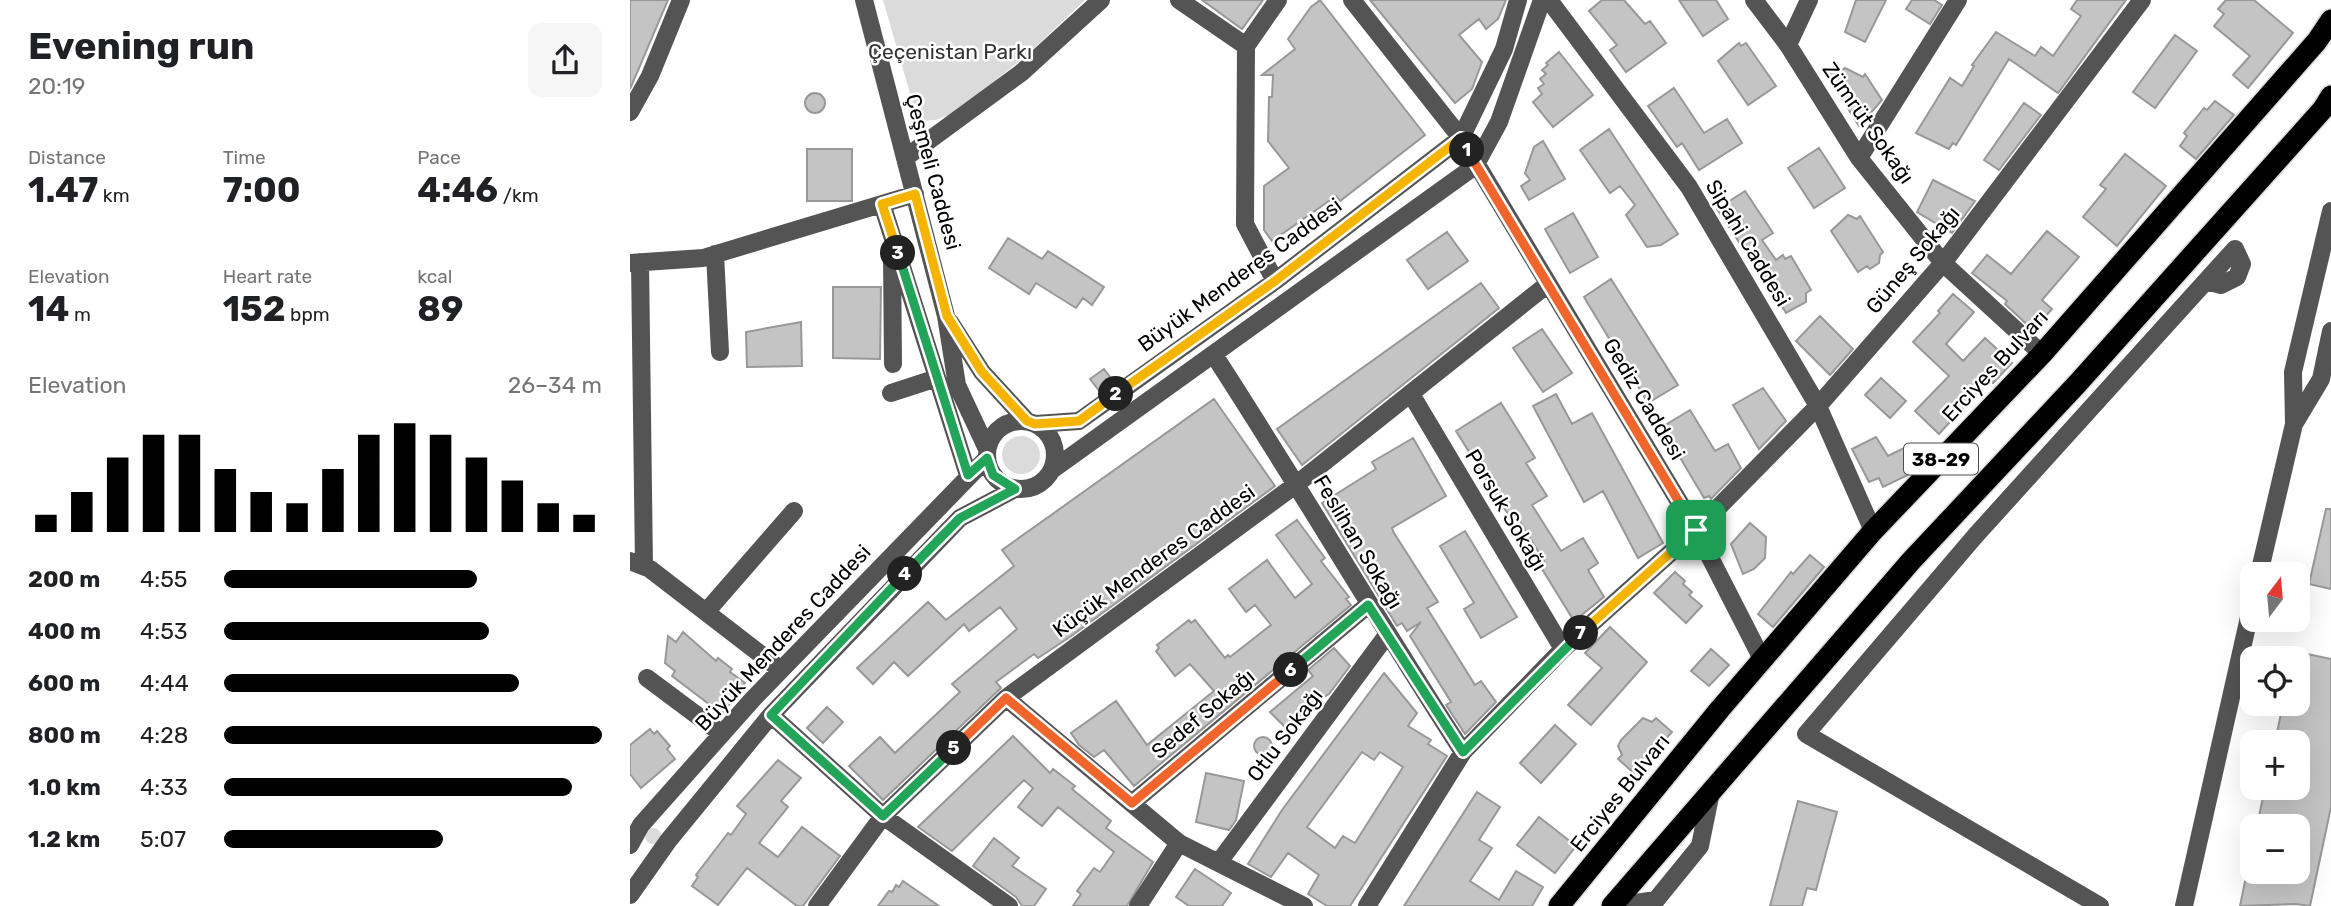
<!DOCTYPE html>
<html lang="en">
<head>
<meta charset="utf-8">
<style>
	:root { --surface:#fff; --page:#f6f6f6; --text:#202124; --muted:#757577; --accent:#000 }
	body { margin:0; font-family:Rubik,sans-serif; background:var(--page); color:var(--text); height:100vh; display:flex; flex-direction:column; font-size:26px; white-space:nowrap }
	* { box-sizing:border-box; margin:0 }
	p { font-size:23px; color:var(--muted) }
	.icon { flex:none; width:38px; height:38px; fill:none; stroke:currentColor; stroke-width:2; stroke-linecap:round; stroke-linejoin:round }
	.map { position:relative; flex:1; overflow:hidden }
	.drawer { display:flex; flex-direction:column; background:var(--surface); width:630px }
	.drawer>* { flex:none }
	.needle { width:46px; rotate:16deg }
	.fabs { position:absolute; left:1610px; top:562px; display:grid; gap:14px }
	.fabs a { display:grid; place-items:center; width:70px; height:70px; border-radius:14px; background:var(--surface); box-shadow:0 7px 28px #0002; font-size:35px }
	.pin { position:absolute; display:grid; place-items:center; width:60px; height:60px; color:#fff; margin:-30px; border-radius:14px; box-shadow:0 4px 10px #0006 }
	.km { position:absolute; width:35px; height:35px; margin:-18px; border-radius:50%; background:#222; color:#fff; font-size:19px; line-height:35px; text-align:center }
	.round { display:grid; place-items:center; flex:none; width:74px; height:74px; border-radius:14px; background:var(--page) }
	.head { display:flex; align-items:center; justify-content:space-between; height:119px; padding:0 28px }
	h1 { font-size:38px; font-weight:700; line-height:52px }
	.figures { display:grid; grid-template-columns:repeat(3,1fr); gap:10px; height:119px; padding:7px 28px }
	.figures div { display:grid; align-content:center }
	.figures b { font-size:35px; font-weight:700 }
	.figures small { font-size:19px; font-weight:400 }
	.figures p { font-size:19px }
	.chart { height:196px; padding:14px 28px }
	.chart p { display:flex; justify-content:space-between }
	.chart svg { width:100%; height:126px; margin-top:7px; stroke:var(--accent); stroke-width:6 }
	ul { padding:0 28px; list-style:none; font-size:23px }
	li { display:grid; grid-template-columns:112px 84px 1fr; align-items:center; height:52px }
	li i { height:18px; border-radius:9px; background:var(--accent) }
	main { display:flex; flex:1; min-height:0 }
	.map>svg:first-child { display:block }
</style>
</head>
<body>
<main>
<section class="drawer">
<div class="head"><div><h1>Evening run</h1><p>20:19</p></div><a class="round"><svg class="icon" aria-label="share" viewBox="0 0 24 24"><path d="M12 15V3M7 8l5-5 5 5M5 13v7h14v-7"/></svg></a></div>
<div class="figures">
<div><p>Distance</p><b>1.47<small> km</small></b></div>
<div><p>Time</p><b>7:00</b></div>
<div><p>Pace</p><b>4:46<small> /km</small></b></div>
</div>
<div class="figures">
<div><p>Elevation</p><b>14<small> m</small></b></div>
<div><p>Heart rate</p><b>152<small> bpm</small></b></div>
<div><p>kcal</p><b>89</b></div>
</div>
<div class="chart"><p><span>Elevation</span>26–34 m</p>
<svg viewBox="0 0 160 44" preserveAspectRatio="none"><path d="M5 44V38M15 44V30M25 44V18M35 44V10M45 44V10M55 44V22M65 44V30M75 44V34M85 44V22M95 44V10M105 44V6M115 44V10M125 44V18M135 44V26M145 44V34M155 44V38"/></svg>
</div>
<ul>
<li><b>200 m</b>4:55<i style="width:67%"></i></li>
<li><b>400 m</b>4:53<i style="width:70%"></i></li>
<li><b>600 m</b>4:44<i style="width:78%"></i></li>
<li><b>800 m</b>4:28<i style="width:100%"></i></li>
<li><b>1.0 km</b>4:33<i style="width:92%"></i></li>
<li><b>1.2 km</b>5:07<i style="width:58%"></i></li>
</ul>
</section>
<div class="map">
<svg width="1701" height="906" viewBox="0 0 1701 906">
	<rect width="100%" height="100%" fill="#fff"/>
	<path fill="#dbdbdb" d="M253,0H455L397,55L324,113L306,120L288,121Z
		M372 455a19 19 0 1 1 38 0a19 19 0 1 1-38 0Z
		M15 836a8 8 0 1 1 16 0a8 8 0 1 1-16 0Z"/>
	<path fill="#c4c4c4" stroke="#989898" stroke-width="2" fill-rule="evenodd" d="M0,0H38L0,89Z
		M572,0H633L612,29Z
		M690,0L795,135L710,201L706,196L642,241L634,230V186L659,168L638,141L639,97H642L643,75H632L665,49L658,39L681,7Z
		M740,0H876L868,19L856,29L849,19L829,35L852,62L842,89L825,103Z
		M972,0H994L1015,24L1020,21L1036,43L996,72L980,50L987,45L959,11Z
		M1049,0H1086L1098,19L1073,36Z
		M1226,0H1256L1235,42L1215,32Z
		M1282,0H1304L1312,5L1300,24L1276,9Z
		M1447,0H1496L1428,93L1379,59L1326,145L1323,143L1319,149L1286,133L1320,78L1332,86L1344,66L1342,65L1366,32L1405,56L1411,47L1423,56L1451,16L1441,9Z
		M1596,0H1624L1663,33L1618,88L1603,75L1620,56L1584,26L1594,14L1588,9Z
		M1545,35L1567,51L1525,108L1503,92Z
		M1109,43L1111,46L1116,43L1146,86L1118,105L1088,61Z
		M929,52L963,95L923,127L903,102L912,94L908,88L914,84L910,79L916,74L912,70L918,65L916,63Z
		M1209,68L1211,71L1215,68L1233,77L1235,74L1252,100L1239,115L1240,119L1229,126L1197,75Z
		M1044,88L1074,133L1097,119L1112,143L1069,170L1052,143L1047,147L1018,106Z
		M175 103a10 10 0 1 1 20 0a10 10 0 1 1-20 0Z
		M1585,101L1604,115L1566,159L1550,146L1557,136L1554,133L1574,108L1577,110Z
		M1394,103L1411,115L1369,170L1354,160Z
		M979,129L1048,234L1031,245L1017,247L996,215L1005,205L990,186L980,193L950,150Z
		M913,141L935,179L899,200L891,186L900,180L895,173L904,147Z
		M1189,148L1215,188L1184,208L1158,168Z
		M177,149H222V201H177Z
		M1495,154L1536,186L1487,246L1453,217L1476,189L1470,185Z
		M1303,180L1345,201L1322,233L1287,212Z
		M1115,191L1143,233L1132,240L1146,260L1153,255L1155,259L1161,256L1181,290L1176,293V302L1156,313L1118,250L1115,251L1087,209Z
		M943,213L968,257L940,273L915,229Z
		M1218,215L1227,219L1230,216L1253,252L1250,255L1249,263L1240,269L1237,266L1228,272L1201,231Z
		M1417,231L1449,257L1412,300L1422,309L1403,330L1375,304L1377,301L1342,273L1357,255L1381,274Z
		M817,232L838,261L798,289L777,260Z
		M378,238L412,259L418,251L474,287L462,305L453,298L446,308L406,283L399,294L359,268Z
		M981,279L1048,385L1018,403L954,297Z
		M851,283L869,308L672,465L647,429Z
		M203,287H251L250,359L203,358Z
		M1323,294L1344,312L1316,344L1333,361L1355,338L1382,363L1363,383L1359,379L1309,434L1285,411L1319,376L1283,342L1310,313L1308,311Z
		M1190,316L1223,349L1200,375L1166,341Z
		M171,322L172,366L117,367L116,332Z
		M912,329L942,373L913,392L883,348Z
		M474,369L484,382L470,392L460,379Z
		M1251,378L1276,401L1260,418L1235,395Z
		M1133,388L1156,421L1129,449L1103,405Z
		M926,394L942,424L962,413L1033,543L1008,558L973,491L954,502L903,406Z
		M584,399L645,486L440,637L408,658L404,654L366,682L371,688L253,800L219,766L250,737L265,753L330,692L322,684L387,629L370,607L339,631L334,624L278,676L264,662L243,684L227,668L298,602L316,620L384,566L372,550Z
		M871,403L905,458L896,463L917,496L902,505L931,551L953,538L968,563L958,570L974,597L944,621L909,564L914,561L886,515L881,519L826,431Z
		M1060,410L1085,451L1098,444L1111,468L1081,499L1079,496L1074,498L1032,427Z
		M1246,437L1258,456L1276,447L1286,467L1278,475L1253,487L1249,478L1239,482L1222,449Z
		M783,438L816,496L762,528L764,533L808,602L797,608L845,685L851,681L866,702L835,734L816,705L821,702L780,636L791,622L777,631L772,623L767,626L692,503L746,469L742,462Z
		M1696,509H1701V589L1679,584Z
		M667,520L695,558L691,561L719,597L716,599L721,605L504,786L474,750L464,757L449,745L441,733L486,701L517,745L584,691L560,664L545,676L526,651L529,648L527,645L559,620L561,623L565,620L595,658L598,655L600,657L641,625L625,605L616,612L599,589L637,560L665,598L682,584L646,535Z
		M1120,523L1136,537L1135,558L1124,569L1113,574L1101,544Z
		M835,531L887,617L851,638L834,609L844,603L810,546Z
		M1180,555L1194,567L1143,627L1128,614L1161,572L1163,574Z
		M1045,572L1055,581L1053,584L1062,592L1059,595L1072,606L1056,623L1024,593Z
		M980,627L1017,662L961,725L938,705L972,668L955,653Z
		M53,632L86,661L88,658L102,669L100,672L115,683L92,714L42,676L45,671L35,663L38,636L46,642Z
		M704,648L720,666L699,694L686,702L657,729L640,712L683,676L678,670Z
		M1081,649L1099,665L1079,686L1061,671Z
		M1668,652L1701,659V807L1680,906L1666,904L1610,906L1617,872H1647L1668,876V826L1628,821L1635,788H1668V742H1645L1653,704H1668Z
		M754,673L787,713L778,726L801,740L798,744L817,756L720,906H697L678,894L689,875L658,853L641,877L618,864L652,810ZM732,752L744,760L750,752L773,767L725,843L713,836L705,848L677,827Z
		M197,707L213,722L193,743L177,728Z
		M1013,718L1022,722L1026,718L1042,732L1004,773L988,759L992,755L988,746L991,740Z
		M925,725L946,744L911,783L890,763Z
		M20,729L24,734L27,731L40,746L37,749L45,759L11,788L0,774V745Z
		M383,736L420,773L423,769L445,786L442,789L481,821L476,828L523,862L497,906H443L451,894L447,891L464,868L470,872L484,852L428,807L412,826L388,807L403,788L394,780L322,851L288,827Z
		M624 746a9 9 0 1 1 18 0a9 9 0 1 1-18 0Z
		M148,760L171,778L151,801L158,807L129,843L148,857L172,827L210,856L173,906H167L117,868L88,905L62,886L68,877L66,875L98,833L101,835L116,814L107,806Z
		M576,773L614,781L606,820L599,830L566,822Z
		M847,792L870,807L849,840L862,848L840,881L869,900L886,871L913,887L902,906H774Z
		M1168,801L1207,812L1186,890L1177,888L1172,906H1140Z
		M909,817L946,846L925,873L887,845Z
		M364,838L389,858L382,866L416,889L404,906H392L386,897L343,866Z
		M565,869L601,893L592,906H559L546,897Z
		M273,881L309,906H248L259,891L262,892L266,885L269,887Z"/>
	<g fill="none" stroke-linecap="round" stroke-linejoin="round">
		<defs>
			<path id="highway" d="M929,906L1090,709L1243,531L1412,354L1687,41L1701,20
				M982,906L1281,561L1448,383L1693,109L1701,96"/>
		</defs>
		<use href="#highway" stroke="#dbdbdb" stroke-width="24"/>
		<path stroke="#545454" stroke-width="18" d="M234,0L316,316L327,385L357,449
			M549,0L616,46L615,224L645,281
			M722,0L831,138L1066,530L1133,661
			M919,0L1059,187L1188,406L1243,531
			M1124,0L1158,45L1229,158L1313,263L1412,354
			M1158,45L1179,0
			M616,46L648,0
			M0,112L20,76L51,0
			M275,158L391,73L471,0
			M1229,158L1328,0
			M252,204L338,475
			M85,254L90,352
			M262,256L263,364
			M10,262L14,566
			M0,263L73,258L285,194
			M320,322L352,372L397,421
			M584,355C669,486 748,621 833,752
			M261,393L307,378
			M781,394L933,649
			M357 455a34 34 0 1 1 68 0a34 34 0 1 1-68 0Z
			M406,424L449,421L645,281L831,138L874,49L888,0
			M1664,424L1691,379L1701,331
			M422,470L845,166L869,122L912,0
			M0,561L20,569L151,670
			M1629,574L1664,424L1663,372L1701,211
			M76,612L164,511
			M17,678L92,734
			M376,698L549,843L674,906
			M141,715L253,816L379,906
			M502,803L738,605
			M0,845L11,825L122,700L357,458
			M589,862L757,635
			M0,895L38,841L141,715L330,518L385,489
			M187,906L253,816L376,698L668,483L918,284
			M508,906L549,843
			M737,906L833,752L933,649L1066,530L1188,406L1313,263L1512,0
			M985,906L1026,900L1070,846L1081,792
			M1470,906L1176,734L1346,535L1605,249L1612,264L1607,277L1591,285L1577,281
			M1554,906L1622,604"/>
		<use href="#highway" stroke="#000" stroke-width="21"/>
	</g>
	<g fill="none" stroke-linecap="round" stroke-linejoin="round">
		<defs>
			<path id="split-1" d="M837,150L1066,530"/>
			<path id="split-2" d="M486,394L645,281L831,138L837,150"/>
			<path id="split-3" d="M268,253L252,204L285,194L317,316L352,372L397,421L405,424L449,421L486,394"/>
			<path id="split-4" d="M268,253L338,475L357,458L363,475L385,489L330,518L275,574"/>
			<path id="split-5" d="M275,574L141,715L253,816L324,748"/>
			<path id="split-6" d="M324,748L376,698L502,803L661,670"/>
			<path id="split-7" d="M661,670L738,605L833,752L951,633"/>
			<path id="split-8" d="M951,633L1066,530"/>
		</defs>
		<use href="#split-1" stroke="#fff" stroke-width="14"/>
		<use href="#split-2" stroke="#fff" stroke-width="14"/>
		<use href="#split-3" stroke="#fff" stroke-width="14"/>
		<use href="#split-4" stroke="#fff" stroke-width="14"/>
		<use href="#split-5" stroke="#fff" stroke-width="14"/>
		<use href="#split-6" stroke="#fff" stroke-width="14"/>
		<use href="#split-7" stroke="#fff" stroke-width="14"/>
		<use href="#split-8" stroke="#fff" stroke-width="14"/>
		<use href="#split-1" stroke="#f0652b" stroke-width="9"/>
		<use href="#split-2" stroke="#f5b400" stroke-width="9"/>
		<use href="#split-3" stroke="#f5b400" stroke-width="9"/>
		<use href="#split-4" stroke="#22a559" stroke-width="9"/>
		<use href="#split-5" stroke="#22a559" stroke-width="9"/>
		<use href="#split-6" stroke="#f0652b" stroke-width="9"/>
		<use href="#split-7" stroke="#22a559" stroke-width="9"/>
		<use href="#split-8" stroke="#f5b400" stroke-width="9"/>
	</g>
	<g text-anchor="middle" stroke-width="5" stroke-linejoin="round" paint-order="stroke">
		<rect fill="#fff" stroke="#4c4c4c" stroke-width="2" x="1274" y="443.5" width="74" height="31" rx="5"/>
		<g font-size="19" font-weight="bold" fill="#000">
			<text x="1311" y="466">38-29</text>
		</g>
		<g font-size="21" fill="#323232" stroke="#fff">
			<text x="320" y="59">Çeçenistan Parkı</text>
		</g>
		<g font-size="21" fill="#000" stroke="#fff">
			<text transform="translate(1238 123) rotate(55)" y="7">Zümrüt Sokağı</text>
			<text transform="translate(303 172) rotate(75)" y="7">Çeşmeli Caddesi</text>
			<text transform="translate(1118 243) rotate(59)" y="7">Sipahi Caddesi</text>
			<text transform="translate(1283 260) rotate(-50)" y="7">Güneş Sokağı</text>
			<text transform="translate(610 275) rotate(-36)" y="7">Büyük Menderes Caddesi</text>
			<text transform="translate(1365 366) rotate(-47)" y="7">Erciyes Bulvarı</text>
			<text transform="translate(1014 399) rotate(59)" y="7">Gediz Caddesi</text>
			<text transform="translate(876 510) rotate(59)" y="7">Porsuk Sokağı</text>
			<text transform="translate(728 542) rotate(59)" y="7">Feslihan Sokağı</text>
			<text transform="translate(524 561) rotate(-36)" y="7">Küçük Menderes Caddesi</text>
			<text transform="translate(153 638) rotate(-47)" y="7">Büyük Menderes Caddesi</text>
			<text transform="translate(573 714) rotate(-40)" y="7">Sedef Sokağı</text>
			<text transform="translate(655 735) rotate(-53)" y="7">Otlu Sokağı</text>
			<text transform="translate(990 793) rotate(-51)" y="7">Erciyes Bulvarı</text>
		</g>
	</g>
</svg>
<div class="fabs">
<a><svg class="needle" viewBox="-14 -14 28 28"><path d="M0-13l5 13h-10z" fill="#e53935"/><path d="M0 13l5-13h-10z" fill="#757577"/></svg></a>
<a><svg class="icon" aria-label="locate" viewBox="0 0 24 24"><circle cx="12" cy="12" r="6"/><path d="M12 2v4M12 18v4M2 12h4M18 12h4"/></svg></a>
<a>+</a>
<a>−</a>
</div>
<div class="pin" style="left:1066px;top:530px;background:#1e9e55"><svg class="icon" aria-label="arrive" viewBox="0 0 24 24"><path d="M6 21V4h12l-3 4 3 4H6"/></svg></div>
<b class="km" style="left:837px;top:150px">1</b>
<b class="km" style="left:486px;top:394px">2</b>
<b class="km" style="left:268px;top:253px">3</b>
<b class="km" style="left:275px;top:574px">4</b>
<b class="km" style="left:324px;top:748px">5</b>
<b class="km" style="left:661px;top:670px">6</b>
<b class="km" style="left:951px;top:633px">7</b>
</div>
</main>
</body>
</html>
